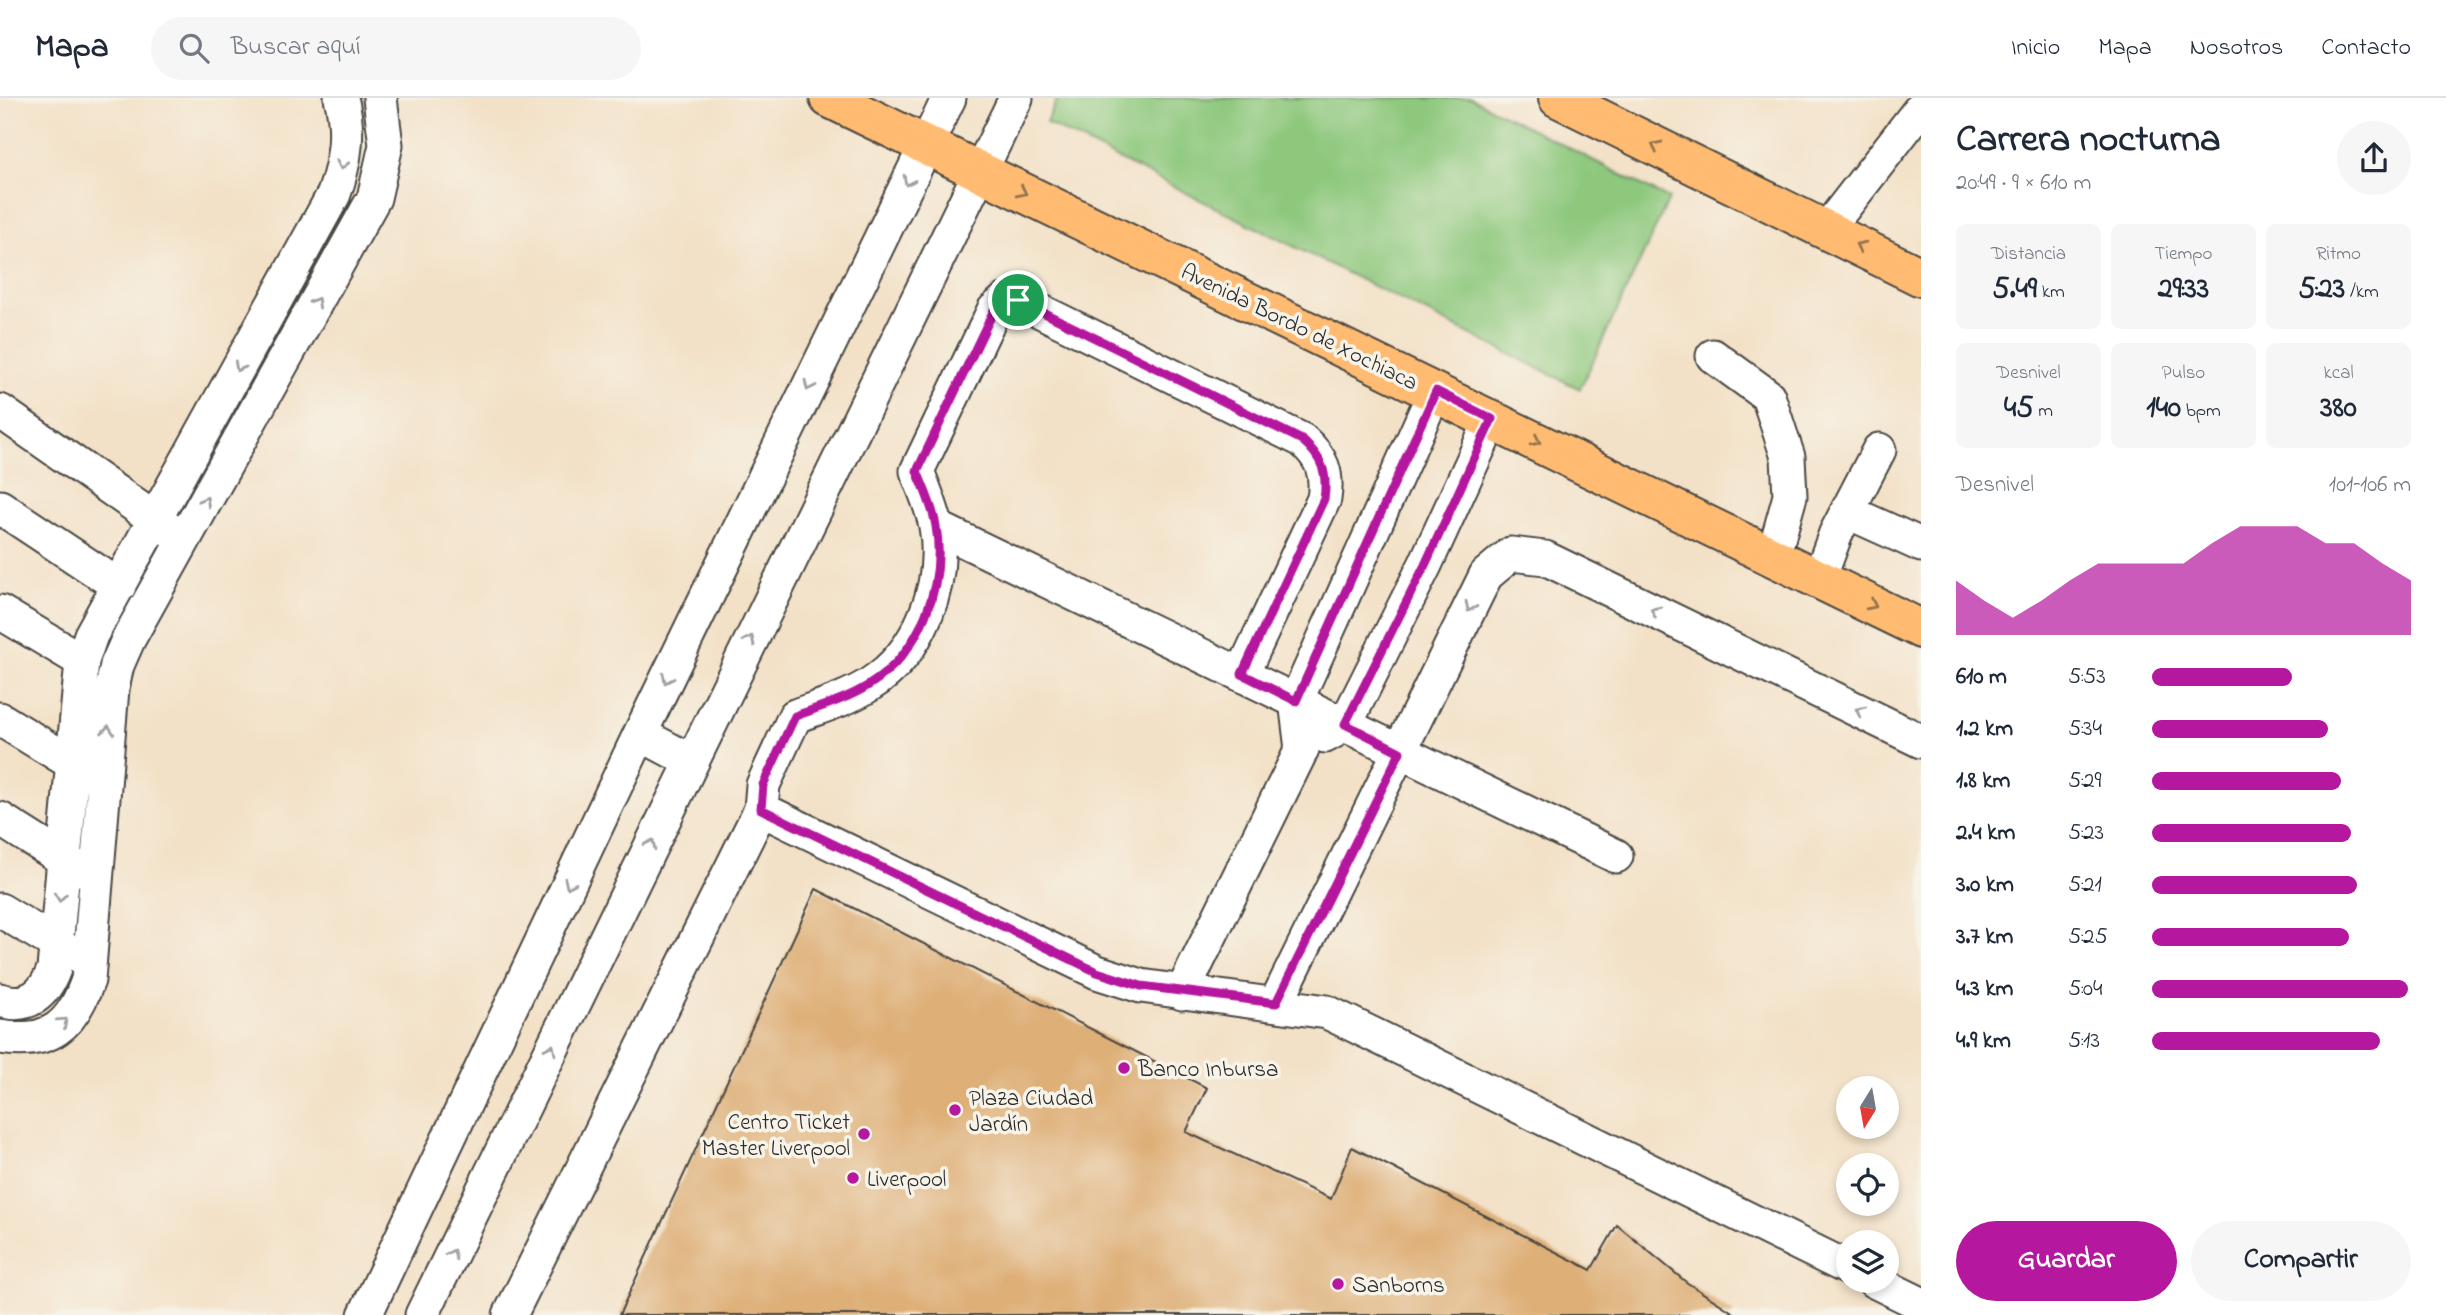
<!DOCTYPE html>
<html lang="es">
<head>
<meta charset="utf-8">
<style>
	:root { --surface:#fff; --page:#f6f6f7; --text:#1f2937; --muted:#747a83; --line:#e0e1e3; --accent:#b5179e }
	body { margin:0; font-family:"Indie Flower",sans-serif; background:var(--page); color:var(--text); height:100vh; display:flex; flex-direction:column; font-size:26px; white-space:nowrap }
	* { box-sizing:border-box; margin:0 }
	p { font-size:23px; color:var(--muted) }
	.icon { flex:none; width:38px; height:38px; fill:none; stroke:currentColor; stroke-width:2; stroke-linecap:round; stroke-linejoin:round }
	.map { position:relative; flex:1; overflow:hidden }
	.panel { display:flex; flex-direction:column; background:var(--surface); width:525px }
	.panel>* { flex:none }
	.needle { width:46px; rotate:191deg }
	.controls { position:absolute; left:1836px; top:978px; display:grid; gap:14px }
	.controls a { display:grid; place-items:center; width:63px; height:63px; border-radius:50%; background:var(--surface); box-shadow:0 4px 10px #0003; font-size:35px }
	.pin { position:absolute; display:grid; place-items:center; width:60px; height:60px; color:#fff; margin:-30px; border:4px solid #fff; border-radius:50%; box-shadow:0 2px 7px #0007 }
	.round { display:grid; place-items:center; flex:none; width:74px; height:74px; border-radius:37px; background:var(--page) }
	.head { display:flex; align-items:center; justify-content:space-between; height:119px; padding:0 35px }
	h1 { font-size:38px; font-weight:700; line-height:52px }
	.metrics { display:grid; grid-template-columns:repeat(3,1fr); gap:10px; height:119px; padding:7px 35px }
	.metrics div { display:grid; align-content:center; border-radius:10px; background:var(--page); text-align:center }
	.metrics b { font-size:30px; font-weight:700 }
	.metrics small { font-size:19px; font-weight:400 }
	.metrics p { font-size:19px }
	.chart { height:196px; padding:14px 35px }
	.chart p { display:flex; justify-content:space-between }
	.chart svg { width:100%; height:126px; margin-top:7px; fill:var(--accent); opacity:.7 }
	.cta { display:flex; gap:14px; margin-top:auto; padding:14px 35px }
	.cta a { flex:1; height:80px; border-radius:42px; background:var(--accent); color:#fff; font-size:28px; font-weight:700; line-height:80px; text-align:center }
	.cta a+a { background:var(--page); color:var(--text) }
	ul { padding:0 35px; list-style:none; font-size:23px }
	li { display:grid; grid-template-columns:112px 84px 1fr; align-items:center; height:52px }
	li i { height:18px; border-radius:9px; background:var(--accent) }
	header { display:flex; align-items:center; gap:42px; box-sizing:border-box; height:98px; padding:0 35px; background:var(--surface); border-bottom:2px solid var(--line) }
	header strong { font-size:33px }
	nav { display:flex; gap:38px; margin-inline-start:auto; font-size:24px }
	.search { width:490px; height:63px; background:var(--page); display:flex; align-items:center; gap:18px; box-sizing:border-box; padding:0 24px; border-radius:38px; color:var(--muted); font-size:26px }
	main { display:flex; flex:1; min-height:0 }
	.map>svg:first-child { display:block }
</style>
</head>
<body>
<header>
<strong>Mapa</strong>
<div class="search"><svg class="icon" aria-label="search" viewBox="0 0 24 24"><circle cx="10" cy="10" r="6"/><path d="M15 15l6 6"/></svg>Buscar aquí</div>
<nav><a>Inicio</a><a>Mapa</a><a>Nosotros</a><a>Contacto</a></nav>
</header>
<main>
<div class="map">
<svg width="1921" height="1217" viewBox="0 0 1921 1217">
	<rect width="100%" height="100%" fill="#f7f3e8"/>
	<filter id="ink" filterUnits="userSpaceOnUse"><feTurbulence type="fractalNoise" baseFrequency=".0143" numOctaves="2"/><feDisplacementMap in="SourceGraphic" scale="14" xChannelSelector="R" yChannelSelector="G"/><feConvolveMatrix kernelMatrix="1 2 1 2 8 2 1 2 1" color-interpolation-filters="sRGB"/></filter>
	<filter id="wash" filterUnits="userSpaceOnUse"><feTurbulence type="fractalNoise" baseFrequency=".00686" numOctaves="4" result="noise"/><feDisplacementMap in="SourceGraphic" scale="28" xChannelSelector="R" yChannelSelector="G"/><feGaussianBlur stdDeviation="1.57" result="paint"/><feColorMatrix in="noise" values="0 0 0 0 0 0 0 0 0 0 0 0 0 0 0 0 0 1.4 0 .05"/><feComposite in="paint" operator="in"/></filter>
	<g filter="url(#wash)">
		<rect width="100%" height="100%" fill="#f3e1c7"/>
		<path fill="#8dc87d" stroke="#5c7a54" stroke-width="2" d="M1058,0H1471L1669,101L1580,291L1046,25Z"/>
		<g id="blocks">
			<path fill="#deaf77" d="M816,791L1207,990L1186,1034L1331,1101L1352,1049L1591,1172L1617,1127L1686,1184L1737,1217H619Z"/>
		</g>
	</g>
	<g filter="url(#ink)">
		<use href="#blocks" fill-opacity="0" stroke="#494642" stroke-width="2"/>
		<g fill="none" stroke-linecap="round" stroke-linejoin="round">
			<defs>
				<path id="minor" d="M1827,131L1921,10
					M1713,258L1768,298L1788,359L1790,398L1773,459
					M0,313L173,434
					M0,409L119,488
					M1848,414L1921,447
					M936,429L1616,758
					M1819,481L1836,435L1879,352
					M0,514L82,563
					M0,621L90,676
					M640,636L691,663
					M1325,638L1345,627L1425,467L1492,321
					M761,711L1097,874L1141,888L1327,914L1848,1170
					M0,721L79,771
					M0,812L73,856
					M1182,895L1302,651L1296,603L1435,293
					M0,902C28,911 45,896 54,871L82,563L91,537L334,96C345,64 350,33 341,0
					M1276,905L1486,477L1511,456L1545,460L1921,643
					M0,939C50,947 72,928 88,882L112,591L117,567L128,542L374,100L386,47L380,0
					M1874,1183L1921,1206
					M365,1217L640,636L949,0
					M422,1217L1016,0
					M510,1217L761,711L763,687L795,618C820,609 847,601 869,587C920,555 946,487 936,428C932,409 924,391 917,373L994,212L1004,203L1018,202L1302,342C1322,359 1328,375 1324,401L1242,576"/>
				<path id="major" d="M829,0L1921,531
					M1558,0L1921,179"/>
			</defs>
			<use href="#minor" stroke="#494642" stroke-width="37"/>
			<use href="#major" stroke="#494642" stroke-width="42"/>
			<use href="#minor" stroke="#fff" stroke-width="33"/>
			<use href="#major" stroke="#ffbb71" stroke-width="38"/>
		</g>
		<defs><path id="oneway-chevron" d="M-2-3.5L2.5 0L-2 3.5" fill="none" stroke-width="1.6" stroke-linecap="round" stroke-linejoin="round" transform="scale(1.75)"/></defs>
		<g stroke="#95734e">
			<use href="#oneway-chevron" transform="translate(1656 48) rotate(-154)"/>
			<use href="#oneway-chevron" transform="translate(1022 94) rotate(26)"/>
			<use href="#oneway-chevron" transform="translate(1860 148) rotate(-153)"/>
			<use href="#oneway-chevron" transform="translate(1536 343) rotate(26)"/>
			<use href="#oneway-chevron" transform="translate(1872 507) rotate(26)"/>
		</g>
		<g stroke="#a0a0a0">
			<use href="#oneway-chevron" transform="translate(342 67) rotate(102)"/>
			<use href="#oneway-chevron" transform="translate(908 83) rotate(116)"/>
			<use href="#oneway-chevron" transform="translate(316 204) rotate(-61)"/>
			<use href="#oneway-chevron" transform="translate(239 269) rotate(119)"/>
			<use href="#oneway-chevron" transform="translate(809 288) rotate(116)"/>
			<use href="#oneway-chevron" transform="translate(205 403) rotate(-61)"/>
			<use href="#oneway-chevron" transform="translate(1470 509) rotate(116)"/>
			<use href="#oneway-chevron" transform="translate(1655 513) rotate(-154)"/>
			<use href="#oneway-chevron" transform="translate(750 542) rotate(-64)"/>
			<use href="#oneway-chevron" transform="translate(667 581) rotate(116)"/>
			<use href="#oneway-chevron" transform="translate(1860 613) rotate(-154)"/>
			<use href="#oneway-chevron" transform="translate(108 632) rotate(-85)"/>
			<use href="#oneway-chevron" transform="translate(651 746) rotate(-64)"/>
			<use href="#oneway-chevron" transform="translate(569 786) rotate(115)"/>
			<use href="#oneway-chevron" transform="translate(60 799) rotate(95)"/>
			<use href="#oneway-chevron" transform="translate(63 924) rotate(-42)"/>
			<use href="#oneway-chevron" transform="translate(551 951) rotate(-64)"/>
			<use href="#oneway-chevron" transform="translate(452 1156) rotate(-64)"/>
		</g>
	</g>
	<g fill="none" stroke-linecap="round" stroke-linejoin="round" filter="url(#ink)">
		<defs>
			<path id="route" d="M1004,202H1018L1302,342C1322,359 1328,375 1324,401L1242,576L1296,603L1436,293L1492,321L1425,467L1345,626L1400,654L1276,905L1141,888L1097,874L761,711L763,687L795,618C820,609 847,601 869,587C920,555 946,487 936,428C933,409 924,391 917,373L994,212Z"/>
		</defs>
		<use href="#route" stroke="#fff" stroke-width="14"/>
		<use href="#route" stroke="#b5179e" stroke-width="9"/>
	</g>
	<g fill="#b5179e" stroke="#f7f3e8" stroke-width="2.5">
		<circle cx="1124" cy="970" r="7"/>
		<circle cx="955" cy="1012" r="7"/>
		<circle cx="864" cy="1036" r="7"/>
		<circle cx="853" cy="1080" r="7"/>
		<circle cx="1338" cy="1186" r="7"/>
	</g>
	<g text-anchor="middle" stroke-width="7" stroke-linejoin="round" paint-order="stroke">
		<g font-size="23" fill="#2b2b2b" stroke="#f7f3e8">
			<text transform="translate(1300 228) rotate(26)" y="8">Avenida Bordo de Xochiaca</text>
		</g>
		<g font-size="23" fill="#2b2b2b" stroke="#f7f3e8" text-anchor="start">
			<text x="1138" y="978">Banco Inbursa</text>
			<text x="969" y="1007">Plaza Ciudad<tspan x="969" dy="26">Jardín</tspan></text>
			<text x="850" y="1031" text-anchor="end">Centro Ticket<tspan x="850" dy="26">Master Liverpool</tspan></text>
			<text x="867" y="1088">Liverpool</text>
			<text x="1352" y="1194">Sanborns</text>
		</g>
	</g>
</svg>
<div class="controls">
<a><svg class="needle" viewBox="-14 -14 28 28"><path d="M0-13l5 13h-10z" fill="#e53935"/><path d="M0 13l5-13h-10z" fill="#747a83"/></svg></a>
<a><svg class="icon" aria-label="locate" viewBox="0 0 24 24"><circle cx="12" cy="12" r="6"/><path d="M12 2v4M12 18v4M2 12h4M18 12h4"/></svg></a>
<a><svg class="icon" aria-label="layers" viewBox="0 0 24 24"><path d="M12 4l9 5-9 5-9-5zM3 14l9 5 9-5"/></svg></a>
</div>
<div class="pin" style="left:1018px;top:202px;background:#1e9e55"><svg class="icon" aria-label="arrive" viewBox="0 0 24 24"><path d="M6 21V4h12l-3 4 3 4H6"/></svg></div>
</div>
<section class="panel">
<div class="head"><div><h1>Carrera nocturna</h1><p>20:49 · 9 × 610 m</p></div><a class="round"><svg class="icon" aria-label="share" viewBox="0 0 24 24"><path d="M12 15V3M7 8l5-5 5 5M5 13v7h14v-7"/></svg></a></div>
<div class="metrics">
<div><p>Distancia</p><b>5.49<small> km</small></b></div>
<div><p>Tiempo</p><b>29:33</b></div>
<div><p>Ritmo</p><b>5:23<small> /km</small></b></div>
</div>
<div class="metrics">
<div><p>Desnivel</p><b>45<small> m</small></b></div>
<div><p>Pulso</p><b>140<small> bpm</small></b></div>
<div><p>kcal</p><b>380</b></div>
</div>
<div class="chart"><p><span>Desnivel</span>101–106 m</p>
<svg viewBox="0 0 160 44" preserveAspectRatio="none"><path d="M0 44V25L10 32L20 38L30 32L40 25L50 19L60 19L70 19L80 19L90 12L100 6L110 6L120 6L130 12L140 12L150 19L160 25V44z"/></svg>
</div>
<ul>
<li><b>610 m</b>5:53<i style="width:54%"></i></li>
<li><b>1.2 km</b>5:34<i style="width:68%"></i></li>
<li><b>1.8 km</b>5:29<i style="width:73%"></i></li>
<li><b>2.4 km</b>5:23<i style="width:77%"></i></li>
<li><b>3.0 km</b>5:21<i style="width:79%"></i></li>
<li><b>3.7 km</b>5:25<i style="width:76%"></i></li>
<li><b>4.3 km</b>5:04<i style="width:99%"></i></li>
<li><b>4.9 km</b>5:13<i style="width:88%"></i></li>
</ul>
<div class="cta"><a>Guardar</a><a>Compartir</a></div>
</section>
</main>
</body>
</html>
